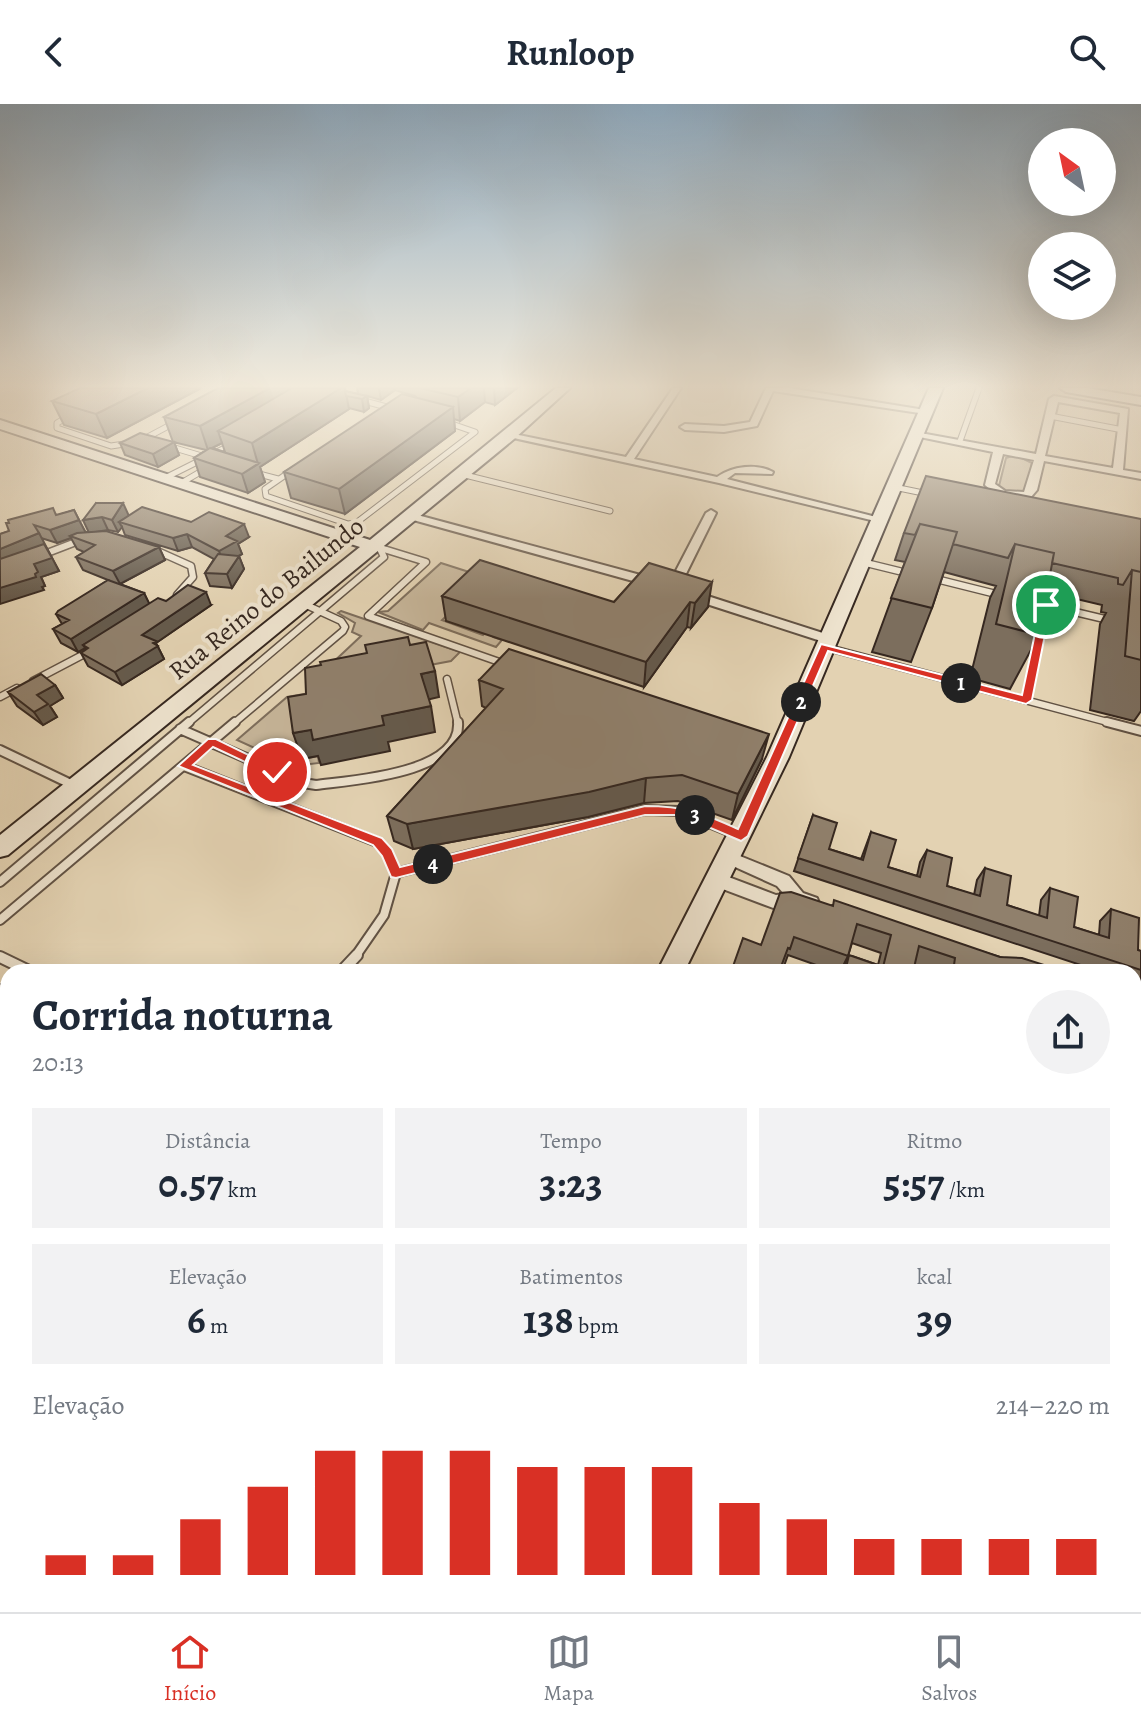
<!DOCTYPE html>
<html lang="pt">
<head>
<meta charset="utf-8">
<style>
	:root { --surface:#fff; --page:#f2f2f3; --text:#1f2937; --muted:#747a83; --line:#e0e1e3; --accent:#d93025 }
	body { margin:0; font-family:Alegreya,serif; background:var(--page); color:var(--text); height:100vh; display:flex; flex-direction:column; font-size:30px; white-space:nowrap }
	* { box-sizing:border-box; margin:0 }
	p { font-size:26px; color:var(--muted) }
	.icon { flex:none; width:44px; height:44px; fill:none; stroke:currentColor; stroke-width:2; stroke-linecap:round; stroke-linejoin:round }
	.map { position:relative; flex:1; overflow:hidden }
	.panel { position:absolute; left:0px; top:860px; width:1142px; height:648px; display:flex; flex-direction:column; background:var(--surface); border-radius:24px 24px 0 0; box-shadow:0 8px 32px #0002 }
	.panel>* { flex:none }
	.needle { width:52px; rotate:327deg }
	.buttons { position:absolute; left:1028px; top:24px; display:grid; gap:16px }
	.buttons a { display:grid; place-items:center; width:88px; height:88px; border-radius:50%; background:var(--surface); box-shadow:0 8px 32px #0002; font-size:40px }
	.pin { position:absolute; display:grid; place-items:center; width:68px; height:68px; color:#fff; margin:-34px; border:4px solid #fff; border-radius:50%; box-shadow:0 2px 8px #0007 }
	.km { position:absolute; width:40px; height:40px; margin:-20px; border-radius:50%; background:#222; color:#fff; font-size:22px; line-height:40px; text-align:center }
	.round { display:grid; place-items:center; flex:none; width:84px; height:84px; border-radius:42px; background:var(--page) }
	.overview { display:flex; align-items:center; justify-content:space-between; height:136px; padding:0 32px }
	h1 { font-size:44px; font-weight:700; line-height:60px }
	.figures { display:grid; grid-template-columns:repeat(3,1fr); gap:12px; height:136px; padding:8px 32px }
	.figures div { display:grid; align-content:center; border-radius:0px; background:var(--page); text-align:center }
	.figures b { font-size:40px; font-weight:700 }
	.figures small { font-size:22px; font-weight:400 }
	.figures p { font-size:22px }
	.chart { height:224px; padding:16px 32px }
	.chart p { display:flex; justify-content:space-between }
	.chart svg { width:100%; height:144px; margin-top:8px; stroke:var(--accent); stroke-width:6 }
	header { display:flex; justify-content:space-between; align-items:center; height:104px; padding:0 32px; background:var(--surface); font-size:36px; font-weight:700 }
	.dock { display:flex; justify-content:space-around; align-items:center; height:112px; border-top:2px solid var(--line); background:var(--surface); font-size:22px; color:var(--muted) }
	.dock a { display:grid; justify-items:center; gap:4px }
	.dock .on { color:var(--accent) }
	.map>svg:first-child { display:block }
</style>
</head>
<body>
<header><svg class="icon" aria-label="back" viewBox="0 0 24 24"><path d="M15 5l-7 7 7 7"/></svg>Runloop<svg class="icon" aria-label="search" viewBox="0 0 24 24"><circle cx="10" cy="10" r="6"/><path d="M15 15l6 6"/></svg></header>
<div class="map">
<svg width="1141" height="1508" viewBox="0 0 1141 1508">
	<rect width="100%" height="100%" fill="#e3d2b2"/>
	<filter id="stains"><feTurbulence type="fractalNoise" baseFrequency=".0025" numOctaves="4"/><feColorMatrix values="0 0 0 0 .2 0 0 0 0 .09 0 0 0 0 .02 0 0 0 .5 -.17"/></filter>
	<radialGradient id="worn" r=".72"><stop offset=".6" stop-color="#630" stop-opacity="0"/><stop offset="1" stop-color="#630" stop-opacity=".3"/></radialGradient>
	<path fill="#c6b599" stroke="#7e6e5c" stroke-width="2" d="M1015,351L1032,359L1026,385L1021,389L1004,387L999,382L1006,354Z
		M441,459L544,492L481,479L442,516L483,531L491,522L493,533L502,536L496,543L429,519L423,526L378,508L388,507Z
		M341,507L460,548L451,557L430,561L326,565L361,532L352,528L355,519L338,509Z
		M310,589L299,619L303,655L318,652L319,659L294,662L237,636L287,593Z"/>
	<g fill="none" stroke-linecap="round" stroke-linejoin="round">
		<defs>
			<path id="lane-far3" d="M357,295L394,305
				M71,311L57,319V324L111,342L131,339
				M1050,312L1123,326
				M144,335L174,319
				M960,337L979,284
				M168,342L205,353
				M294,365L265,385L266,392L348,420L356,419L475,328L446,318
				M252,368L278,375
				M461,370L610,407
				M167,373L233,340
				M183,378L207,364
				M894,383L928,390"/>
			<path id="lane-far2" d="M374,442L426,458L368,512L505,560
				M153,445L191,462L193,473L177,491
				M42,451L81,436
				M862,458L911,470
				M932,474L1000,491
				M1037,499L1113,517
				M825,543L1115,620
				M447,575L458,620
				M33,577L92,546
				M0,593L17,584
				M1026,596L1046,501
				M187,620L384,453L379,443
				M233,620L343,527L345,523L341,517L302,499"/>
			<path id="lane-far1" d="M1107,618L1141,627
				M180,625L303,679L316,681C353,676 462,670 458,618
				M0,646L75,682
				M184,662L377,738L387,749L396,769
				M0,778L189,618
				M0,816L235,618
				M355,853L384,811L396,769L645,706L680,707L738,731"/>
			<path id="lane" d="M0,853L31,868
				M341,868L357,851
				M0,886L8,890"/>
			<path id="street" d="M673,284H681L634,355L717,373C732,362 757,359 773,368L772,370L735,369L727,375L884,415L879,418L719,379L504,332L509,329L626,353Z
				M766,284H789L931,307L926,310L773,287L757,322L724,328L685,326L680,323L685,320L724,322L750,318Z
				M1054,292L1128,305L1123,366L1141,369V375L1044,357L1037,386L1031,393L998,392L985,381L993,348L910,331L915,328L1036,350L1049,295ZM1058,298L1120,309L1113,364L1045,352ZM1003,350L1034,356L1024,388L1005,387L995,380Z
				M711,406L716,409L679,484L673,488L669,487L667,484L706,409Z
				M410,409L659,476L661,479L655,483L651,482L406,414V410Z
				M689,486L832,532L834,535L828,539L824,538L685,493V487Z
				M730,748L789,772L803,789L817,794L819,799L817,804L811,806L796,800L776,805L712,781L710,776L712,771L718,769L776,791L784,790L777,782L724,758L722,754L724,750Z
				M1134,904L1141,906V922L1134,920Z"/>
			<path id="secondary" d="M556,284H570L514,335L8,751L0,753V731L360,443L0,325V316L370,436Z
				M929,284H943L789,653L684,868H657L767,653Z
				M1060,284H1087L1141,293V301L1066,288Z
				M312,1500H353L350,1508H309Z"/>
		</defs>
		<use href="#lane-far3" stroke="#615244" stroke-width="7"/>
		<use href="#lane-far2" stroke="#615244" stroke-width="9"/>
		<use href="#lane-far1" stroke="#615244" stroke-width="12"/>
		<use href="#lane" stroke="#615244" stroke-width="14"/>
		<use href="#street" stroke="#615244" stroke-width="4"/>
		<use href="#secondary" stroke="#362820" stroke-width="4"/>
		<use href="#lane-far3" stroke="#ede2cd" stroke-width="5"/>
		<use href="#lane-far2" stroke="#ede2cd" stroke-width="6"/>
		<use href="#lane-far1" stroke="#ede2cd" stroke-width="8"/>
		<use href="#lane" stroke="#ede2cd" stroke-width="10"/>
		<use href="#street" fill="#ede2cd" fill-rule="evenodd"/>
		<use href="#secondary" fill="#ede2cd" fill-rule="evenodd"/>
	</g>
	<path fill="#7c6e5d" stroke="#362820" stroke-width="2" fill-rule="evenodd" d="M201,284L107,334L64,321L52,297Z
		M345,284V287L358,290L357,284H517L495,301L485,298L460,317L454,315L455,327L345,410L291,394L284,368L416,293L415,292L395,286L381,296L367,292L369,304L364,308L349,304V305L260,363L265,378L248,389L200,373L194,354L206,346L173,338L164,313ZM222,339L225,348L212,344Z
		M174,338L179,351L158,363L125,351L120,339Z
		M96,399L128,412L191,418L249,433L238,440L242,450L239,452L244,465L232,484L210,482L205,469L214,455L192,443L178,447L125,431L122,423L118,428L108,426L103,427L159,443L165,456L120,480L144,489L149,500L166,497L211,501L156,539L164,555L122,581L88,562L81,549L86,546L85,544L78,548L61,539L53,525L62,520L56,510L108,476L83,466L76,453L84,448L77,445L71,434L57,439L41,434L59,467L41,473L45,482L42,483L44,486L0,430L74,406L85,428H89Z
		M1141,415V607L1134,617L1090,606L1100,520L1106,509L1101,508L1102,501L1047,488L1039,531L1010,585L970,574L990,494L996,482L944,468L932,504L911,558L872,548L905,458L895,456L904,429Z
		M649,459L708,503L691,524L687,523L644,583L446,517L442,492L614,498Z
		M479,576L762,655L732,716L678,697L644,699L588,713L413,745L394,737L387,712L486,604L482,602Z
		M55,581L63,594L50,602L57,613L43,621L17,602L8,588Z
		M813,711L829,745L861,755L871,728L888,763L917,772L920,758L927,746L947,782L974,791L977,776L985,764L1007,801L1039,812L1041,796L1050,784L1074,823L1099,831L1100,817L1111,805L1138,846L1141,847V882L1134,879V868H1102L794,767Z
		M832,801L1000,853L1059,868H934L914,861L913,868H841L849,851L878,861L881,849L852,839L848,852L840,868H836L788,851L784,862H782L761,841Z
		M1141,916V1360L1134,1357V922Z"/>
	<path fill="#655a4c" stroke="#362820" stroke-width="2" d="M148,284H201L107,334L96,310Z
		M270,284H308L218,327L222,339L208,346L200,322Z
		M341,284H345L349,305L260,363L265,378L248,389L242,370L258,360L252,339Z
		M379,284H394L395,286L381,296Z
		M471,284H484L485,298L460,317L458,293Z
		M494,284H517L495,301Z
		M367,292L369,304L364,308L362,295Z
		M453,303L455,327L345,410L339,385Z
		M174,338L179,351L158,363L153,350Z
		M123,399L129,412L119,418L122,423L118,428L112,416Z
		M102,413L108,426L89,429L83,416Z
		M79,416L86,429L70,432L71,434L57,439L50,426Z
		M244,420L249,433L238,440L242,450L224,460L219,447L226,432Z
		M39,429L59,467L41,473L45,482L42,483L44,486L0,500V445Z
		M187,430L192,443L178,447L173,434Z
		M159,443L165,456L120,480L113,467Z
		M239,452L244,465L232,484L227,470Z
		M712,478L708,503L691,524L695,499Z
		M206,488L211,501L156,539L164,555L122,581L115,568L142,531Z
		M144,489L151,503L83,541L85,544L78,548L71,535Z
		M690,498L687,523L644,583L646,558Z
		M435,567L439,593L426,596L421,570Z
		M55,581L63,594L50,602L57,613L43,621L34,608L37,591Z
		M431,602L435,628L388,638L390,647L321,661L318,652L302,655L293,629Z
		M769,630L762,655L732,716L738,690Z
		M646,674L644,699L588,713L413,745L407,720Z
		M8,1008V1056L0,1051V1017Z"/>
	<path fill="#90806c" stroke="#362820" stroke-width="2" d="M80,284H148L96,310L52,297Z
		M218,284H270L200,322L164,313Z
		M292,284H341L252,339L218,327Z
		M420,284H471L458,293Z
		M345,287L367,292L362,295L346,292Z
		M402,290L453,303L339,385L284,368Z
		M140,329L174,338L153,350L120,339Z
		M210,344L259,359L242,370L194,354Z
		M926,372L1141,415V468L1132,466L1123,481L1118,480V474L1052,459L1054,449L1015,440L1008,454L953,440L957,428L920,420L915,431L904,429Z
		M96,399H123L112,416L102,413L83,416Z
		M142,403L191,418L209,408L244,420L226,432L237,437L219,447L187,430L173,434L119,418Z
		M53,404L56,411L74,406L79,416L50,426L34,421L39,429L0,445V430L9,427L6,419H9L8,416Z
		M920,420L957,428L932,504L891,494Z
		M106,427L159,443L113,467L76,453L95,441L70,432L77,429Z
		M44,440L52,454L34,460L38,468L35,470L36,473L0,484V455Z
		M1015,440L1054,449L1039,531L996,520Z
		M218,450L239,452L227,470L205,469Z
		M480,456L614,498L649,459L712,478L695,499L690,498L646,558L442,492Z
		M1132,466L1141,468V556L1125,552Z
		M108,476L144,489L71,535L53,525L69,516L56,510L58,507Z
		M188,481L206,488L142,531L156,537L153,539L158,542L115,568L81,549L88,544L83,541L158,494L166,497Z
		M408,533L410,541L426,538L435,567L421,570L431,602L382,612L384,621L313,636L311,626L293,629L288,593L306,590L305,564L321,561L320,558L367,549L365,541Z
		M509,545L769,630L738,690L682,671L646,674L589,688L407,720L387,712L503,585L479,576Z
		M41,570L55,581L37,591L48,600L34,608L8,588Z
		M813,711L837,719L829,745L863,756L871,728L896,736L888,763L920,773L927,746L952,754L947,782L980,792L985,764L1011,772L1007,801L1047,814L1050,784L1078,793L1074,823L1109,834L1111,805L1139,814L1138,846L1141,847V866L798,754Z
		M791,788L833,802L834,796L1000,853L1022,854L1060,866L1059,868H997L984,864V868H953L955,854L919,842L913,868H895V867L883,863L891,831L857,820L848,852L794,833L790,845L788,844L779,868H731L743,834L761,841L780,789Z
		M849,851L895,867V868H845Z
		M0,936L8,940V1008L0,1017Z"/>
	<linearGradient id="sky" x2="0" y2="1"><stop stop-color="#8ea9be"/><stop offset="0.57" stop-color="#f2ebdc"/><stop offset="1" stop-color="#f2ebdc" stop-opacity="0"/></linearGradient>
	<rect width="1141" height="495" fill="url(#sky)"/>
	<path fill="#d93025" stroke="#fff" stroke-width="2" d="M1046,498L1051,501L1032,596L1026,600L828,547L748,732L741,737L680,711H645L396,774L391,773L382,752L373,741L178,662L208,635H216L283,668L282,671H273L213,643L193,661L382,734L392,745L400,763L645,702C684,702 703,709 738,725L821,540L1022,591L1041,501Z"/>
	<g text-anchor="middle" stroke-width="8" stroke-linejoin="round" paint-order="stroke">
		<g font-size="26" fill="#362820" stroke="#ede2cd">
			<text transform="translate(266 494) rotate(-39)" y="9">Rua Reino do Bailundo</text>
		</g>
	</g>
	<rect width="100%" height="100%" filter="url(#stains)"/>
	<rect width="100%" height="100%" fill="url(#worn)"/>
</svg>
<div class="buttons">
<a><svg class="needle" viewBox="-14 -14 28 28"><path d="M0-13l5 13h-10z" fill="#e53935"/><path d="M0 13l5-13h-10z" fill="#747a83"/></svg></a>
<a><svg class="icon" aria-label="layers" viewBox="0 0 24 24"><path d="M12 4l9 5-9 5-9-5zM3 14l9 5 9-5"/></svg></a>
</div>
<div class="pin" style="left:1046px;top:501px;background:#1e9e55"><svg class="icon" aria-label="arrive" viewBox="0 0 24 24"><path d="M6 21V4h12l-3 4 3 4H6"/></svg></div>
<div class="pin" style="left:277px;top:668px;background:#d93025"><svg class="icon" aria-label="check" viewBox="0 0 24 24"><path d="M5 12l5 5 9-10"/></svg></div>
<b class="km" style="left:961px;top:579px">1</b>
<b class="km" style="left:801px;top:598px">2</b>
<b class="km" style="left:695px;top:711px">3</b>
<b class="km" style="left:433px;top:760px">4</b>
<section class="panel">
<div class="overview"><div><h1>Corrida noturna</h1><p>20:13</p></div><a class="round"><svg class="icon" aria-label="share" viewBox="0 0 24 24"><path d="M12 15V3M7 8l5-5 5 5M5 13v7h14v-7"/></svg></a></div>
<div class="figures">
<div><p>Distância</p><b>0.57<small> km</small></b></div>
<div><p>Tempo</p><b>3:23</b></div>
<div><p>Ritmo</p><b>5:57<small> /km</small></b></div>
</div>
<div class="figures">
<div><p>Elevação</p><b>6<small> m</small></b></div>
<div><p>Batimentos</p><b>138<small> bpm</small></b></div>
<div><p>kcal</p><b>39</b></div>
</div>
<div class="chart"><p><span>Elevação</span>214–220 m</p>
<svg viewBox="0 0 160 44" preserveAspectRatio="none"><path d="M5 44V38M15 44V38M25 44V27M35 44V17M45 44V6M55 44V6M65 44V6M75 44V11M85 44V11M95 44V11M105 44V22M115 44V27M125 44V33M135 44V33M145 44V33M155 44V33"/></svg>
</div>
</section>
</div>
<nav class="dock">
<a class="on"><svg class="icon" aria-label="home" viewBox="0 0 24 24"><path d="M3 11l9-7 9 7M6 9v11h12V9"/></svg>Início</a>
<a><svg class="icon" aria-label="map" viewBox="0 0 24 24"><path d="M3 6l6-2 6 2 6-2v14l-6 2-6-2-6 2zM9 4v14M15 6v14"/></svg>Mapa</a>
<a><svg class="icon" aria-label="saved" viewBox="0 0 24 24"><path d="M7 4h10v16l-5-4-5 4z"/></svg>Salvos</a>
</nav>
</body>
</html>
